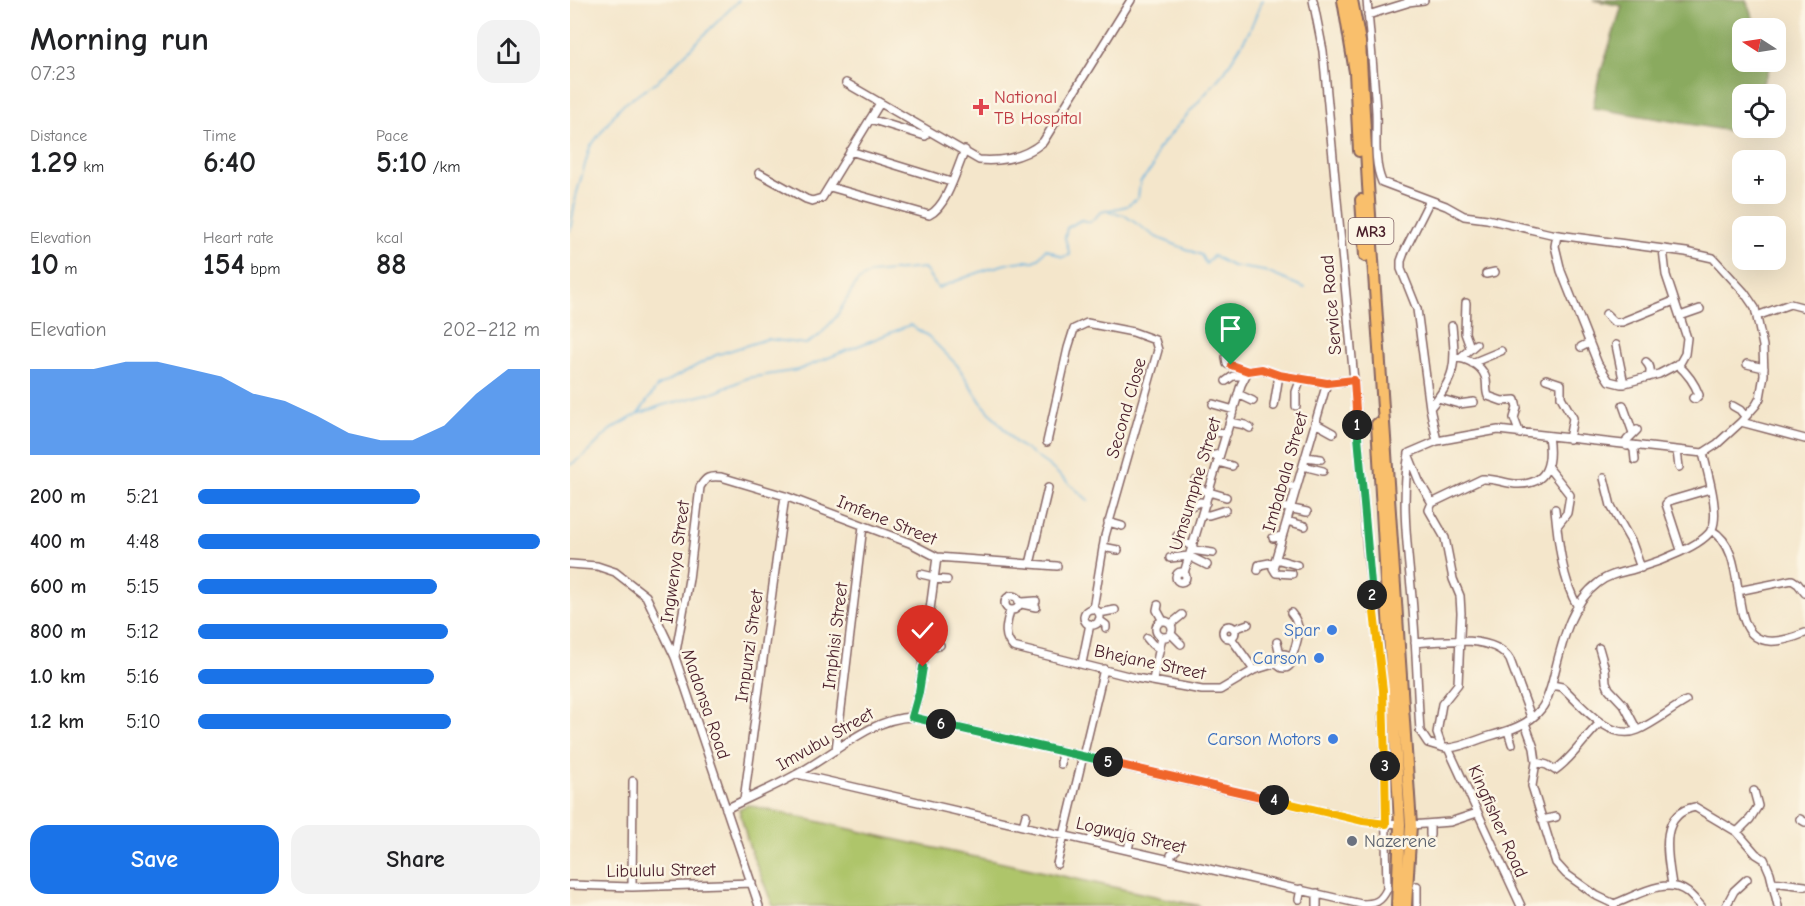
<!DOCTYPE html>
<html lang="en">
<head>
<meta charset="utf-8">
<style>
	:root { --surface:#fff; --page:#f2f2f2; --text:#202124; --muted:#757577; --accent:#1a73e8 }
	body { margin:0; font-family:"Comic Neue",sans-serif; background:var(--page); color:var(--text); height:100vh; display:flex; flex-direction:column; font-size:22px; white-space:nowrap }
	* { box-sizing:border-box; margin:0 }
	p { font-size:20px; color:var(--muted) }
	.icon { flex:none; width:33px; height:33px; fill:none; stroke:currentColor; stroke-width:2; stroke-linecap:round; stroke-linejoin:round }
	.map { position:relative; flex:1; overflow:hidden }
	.sheet { display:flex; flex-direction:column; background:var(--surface); width:570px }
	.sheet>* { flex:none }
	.needle { width:39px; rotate:282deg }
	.controls { position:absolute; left:1162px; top:18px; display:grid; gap:12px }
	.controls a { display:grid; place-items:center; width:54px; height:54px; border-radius:12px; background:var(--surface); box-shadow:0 6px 24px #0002; font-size:30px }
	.pin { position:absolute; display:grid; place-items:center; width:51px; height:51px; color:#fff; margin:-62px -26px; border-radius:50% 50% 50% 0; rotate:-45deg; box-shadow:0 0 6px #0007 }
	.pin .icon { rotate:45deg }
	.km { position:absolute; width:30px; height:30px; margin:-15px; border-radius:50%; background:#222; color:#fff; font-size:16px; line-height:30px; text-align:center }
	.round { display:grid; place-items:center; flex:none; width:63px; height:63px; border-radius:18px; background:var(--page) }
	.headline { display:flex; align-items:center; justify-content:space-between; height:102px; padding:0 30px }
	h1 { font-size:33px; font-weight:700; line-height:45px }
	.figures { display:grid; grid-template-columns:repeat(3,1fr); gap:9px; height:102px; padding:6px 30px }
	.figures div { display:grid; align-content:center }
	.figures b { font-size:30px; font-weight:700 }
	.figures small { font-size:16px; font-weight:400 }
	.figures p { font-size:16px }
	.chart { height:168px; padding:12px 30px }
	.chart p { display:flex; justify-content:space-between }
	.chart svg { width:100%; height:108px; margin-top:6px; fill:var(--accent); opacity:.7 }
	.primary-button { display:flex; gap:12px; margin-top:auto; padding:12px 30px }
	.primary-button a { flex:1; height:69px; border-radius:18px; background:var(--accent); color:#fff; font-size:24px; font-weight:700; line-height:69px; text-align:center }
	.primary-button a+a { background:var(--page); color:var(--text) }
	ul { padding:0 30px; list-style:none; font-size:20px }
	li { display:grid; grid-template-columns:96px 72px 1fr; align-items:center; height:45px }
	li i { height:15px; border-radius:8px; background:var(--accent) }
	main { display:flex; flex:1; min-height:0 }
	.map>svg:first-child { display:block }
</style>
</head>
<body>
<main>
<section class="sheet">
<div class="headline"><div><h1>Morning run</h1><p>07:23</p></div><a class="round"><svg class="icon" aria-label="share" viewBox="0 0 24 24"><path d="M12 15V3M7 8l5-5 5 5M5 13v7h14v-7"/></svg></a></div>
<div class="figures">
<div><p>Distance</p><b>1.29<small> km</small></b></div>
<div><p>Time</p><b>6:40</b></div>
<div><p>Pace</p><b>5:10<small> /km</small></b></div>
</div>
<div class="figures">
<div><p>Elevation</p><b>10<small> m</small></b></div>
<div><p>Heart rate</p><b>154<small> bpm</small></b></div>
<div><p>kcal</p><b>88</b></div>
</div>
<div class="chart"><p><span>Elevation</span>202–212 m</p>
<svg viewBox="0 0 160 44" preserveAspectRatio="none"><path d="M0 44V9L10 9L20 9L30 6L40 6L50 9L60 12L70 19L80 22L90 28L100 35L110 38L120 38L130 32L140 19L150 9L160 9V44z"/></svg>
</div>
<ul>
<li><b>200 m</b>5:21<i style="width:65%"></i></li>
<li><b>400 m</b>4:48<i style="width:100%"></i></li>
<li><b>600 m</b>5:15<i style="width:70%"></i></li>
<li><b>800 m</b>5:12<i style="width:73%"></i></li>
<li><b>1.0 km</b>5:16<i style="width:69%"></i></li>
<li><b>1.2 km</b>5:10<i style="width:74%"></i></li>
</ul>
<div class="primary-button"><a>Save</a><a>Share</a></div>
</section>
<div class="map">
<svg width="1235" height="906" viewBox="0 0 1235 906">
	<rect width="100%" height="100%" fill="#fcf5e5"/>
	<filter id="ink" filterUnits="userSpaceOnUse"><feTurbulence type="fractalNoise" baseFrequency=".0167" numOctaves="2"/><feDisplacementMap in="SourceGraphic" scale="12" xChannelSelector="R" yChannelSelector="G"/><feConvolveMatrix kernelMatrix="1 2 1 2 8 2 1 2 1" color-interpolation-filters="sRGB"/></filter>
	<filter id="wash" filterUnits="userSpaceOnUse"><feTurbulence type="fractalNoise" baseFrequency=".008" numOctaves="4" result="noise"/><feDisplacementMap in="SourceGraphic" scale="24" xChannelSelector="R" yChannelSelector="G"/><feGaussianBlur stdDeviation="1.35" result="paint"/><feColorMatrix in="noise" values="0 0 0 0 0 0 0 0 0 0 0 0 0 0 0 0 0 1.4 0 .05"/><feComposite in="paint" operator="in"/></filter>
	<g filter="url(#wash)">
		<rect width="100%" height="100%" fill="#f4e6cb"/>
		<path fill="#aec56b" stroke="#7c724b" stroke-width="1.5" d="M178,805L314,837L630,906H203L179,846L169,809Z"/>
		<path fill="#8aaa5f" stroke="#6a6445" stroke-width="1.5" d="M1023,0H1176L1187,28H1173V62H1199L1200,66L1188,94H1173V128H1175L1172,133L1023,108L1028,81L1052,6Z"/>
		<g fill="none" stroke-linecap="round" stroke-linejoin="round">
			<path stroke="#66b2df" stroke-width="1.5" d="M539,212L554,215L586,237L631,255L636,264L643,256L662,266L694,271L735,288
				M0,231L6,196L20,147L50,107L89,80L169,0
				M68,414L87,387L146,355L197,339L236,344L250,335L266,317L287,282L300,273L354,268L368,288C387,281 445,256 462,262L468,259L476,249L492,257L500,255L495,238L497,228L511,220L520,222L531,212L557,206L568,198L570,182L583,167L587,150L655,71L679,32L692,0
				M0,465L15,455L40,430L68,414L93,405L146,392L177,378L228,370L340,325L358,336L387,365L411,402L446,443L478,465L519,501"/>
		</g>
	</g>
	<g filter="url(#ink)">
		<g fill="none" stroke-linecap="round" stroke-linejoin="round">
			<defs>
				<path id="minor" d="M797,0C800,37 804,75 806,112C807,135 803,161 812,182L876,206L894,216L917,219L981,234L1116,252L1143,258L1174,292L1185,308L1193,346L1194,375L1190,398L1186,405L1171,422L1147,444L1133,453L928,430L867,441L839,453C831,498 837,543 841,587C846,635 847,683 850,731L858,743C864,745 870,747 876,748C887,749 909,739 920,736C938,731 959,725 971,709C979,699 982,683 985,671C993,640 1001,603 1028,583C1040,573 1057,572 1071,567C1088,562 1134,545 1142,529C1150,512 1137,471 1133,453
					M838,2L854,0
					M798,15L837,3L838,0
					M276,83L409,160C433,162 455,157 473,142L561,0
					M300,119L355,136
					M280,151L381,182
					M189,173L236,199L242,201L252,198L310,103
					M260,187L359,215C377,207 387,168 395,150
					M860,200L835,250L831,261V269L847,309L860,408L867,441
					M987,235L985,246L991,271L1028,364L1039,381L1051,384L1089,374L1110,363L1115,354L1117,338L1096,275L1093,249
					M916,274L925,272
					M896,303L895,333L900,347
					M1036,314L1044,322H1052L1104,301
					M1110,316L1130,309
					M1187,316L1220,304L1235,308
					M1046,345L1054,384
					M1011,347L1019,343
					M656,357L657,364L678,371
					M885,358C896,358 911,365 915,376C918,383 915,389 918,396L932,401L945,400L947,408L944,418L950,434
					M890,358L906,344
					M1076,362C1081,366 1081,371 1079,377
					M902,363L931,351
					M1107,364C1116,372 1125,384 1129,395L1125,399L1123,398
					M1177,364L1194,368
					M976,379L991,384V397L1003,418L999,439
					M656,381L663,376H674
					M668,394L683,401
					M868,398L889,404L904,402
					M643,404L664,410
					M1053,405L1063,433
					M704,406L709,375
					M726,406V392L730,381L727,378
					M1163,406L1170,410L1175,416
					M860,408C886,377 886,365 882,326
					M660,422L675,425L680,428
					M1171,422L1235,439
					M745,423L763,433
					M641,432L657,433
					M477,442L498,348L504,329L517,323L563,332L585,340L588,350L535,536L523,609
					M1057,446V440L1067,430
					M1061,446L1064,450L1065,460
					M1107,451L1109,467
					M839,456L849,481L862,503L859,510L875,538L883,579L890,596L891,613L888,684L872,704L867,733L872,747
					M735,457L751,459
					M632,458L650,454
					M648,462L662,466
					M733,466L753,471
					M978,467L1000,495L997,513L987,526
					M1034,478L1041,506L1062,543L1071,568
					M625,481L629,487L639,494
					M715,485L726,488
					M639,492L656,497
					M862,503L912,479C924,478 933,483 945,484C979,486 982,462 978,436
					M617,508L630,502L636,503
					M985,509C988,539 992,581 1008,607
					M704,512L713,507L737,512
					M632,515H639L655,510
					M717,521L735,526
					M538,522L552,526
					M1141,530C1191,557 1139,673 1235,633
					M607,536V538L623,547
					M703,538L712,536
					M533,547L548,550
					M622,550L643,553
					M1111,550L1096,504L1099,501L1140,489
					M600,558L619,556L637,565
					M706,559L727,565
					M0,564L27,566L45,572L76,596L105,657L189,906
					M460,564L478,488
					M688,570L689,565L705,562
					M606 577a5 5 0 1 1 10 0a5 5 0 1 1-10 0Z
					M614,573L671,385L678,371L692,369L709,375L757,383L784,380
					M351,574L364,577
					M722,574L706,573L703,568L757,383
					M364,579L377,580
					M1168,591L1222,580L1228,584L1235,593
					M435 603a7 7 0 1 1 14 0a7 7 0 1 1-14 0Z
					M452,602L466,601
					M449,605L452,604L466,607
					M588,605L587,610L593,621
					M514 617a8 8 0 1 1 16 0a8 8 0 1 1-16 0Z
					M440,610C437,624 432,635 443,647L566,678L632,690H650L684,670L707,663
					M529,613L545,610
					M529,620L536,625V628
					M586 629a8 8 0 1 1 16 0a8 8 0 1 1-16 0Z
					M601,624L612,615
					M653 632a6 6 0 1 1 12 0a6 6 0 1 1-12 0Z
					M664,629L678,624
					M601,634L611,644
					M577,638L582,644L590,649
					M661,638L684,670
					M707,642L710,655
					M344,643L365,647L370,645
					M845,643C869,641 926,634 940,660L961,717
					M1029,648L1035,669L1036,682L1039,689L1054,705L1067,730
					M707 661a7 7 0 1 1 14 0a7 7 0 1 1-14 0Z
					M718,656L723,654C728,638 733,627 721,613
					M105,657L119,579L130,487C136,477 139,476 151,477L215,496L340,543L367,557L487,566
					M512,663L520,624
					M583,680L592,637
					M982,685L992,687C1011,704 1039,742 1068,730C1084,723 1100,710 1116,701
					M342,717L349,692L367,557
					M955,723L964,748L966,762L962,786L986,863L996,874L1027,896L1044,904C1066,896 1096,876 1117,892C1122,896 1127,902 1131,906
					M938,731L942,744
					M878,748L951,906
					M266,750L293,526
					M966,762L977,765L985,770C1003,758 1014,738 1030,723
					M491,764V751
					M227,774L791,904C805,904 811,902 817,889L813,690L797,550L784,380L753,51L743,0
					M174,800L215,496
					M156,809C180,797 204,787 227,774C263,755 301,718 342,717L793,821L830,824
					M1230,819L1235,822
					M972,820L986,817
					M841,825L880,822L907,813
					M453,826L456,815
					M1167,832L1180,819L1188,806L1184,791
					M860,835V824
					M521,841L524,828
					M558,850L561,835
					M600,860L601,855L609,847
					M487,864L534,669
					M1203,882L1235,886
					M0,885L62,887L182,883
					M1102,885C1098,857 1087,814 1125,807L1167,832L1186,854L1194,859L1200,873L1208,906
					M847,886V906
					M62,887L63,781
					M729,899L731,889
					M747,906V893
					M1156,906L1164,891L1177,879"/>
				<path id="highway" d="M773,0L785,72L789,151
					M782,0L790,42L798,185L841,825L836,906
					M791,200L795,256
					M807,424L830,824L827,906"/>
			</defs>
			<use href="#minor" stroke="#866563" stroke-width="10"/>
			<use href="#highway" stroke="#866563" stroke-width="14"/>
			<use href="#minor" stroke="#fff" stroke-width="7"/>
			<use href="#highway" stroke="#f9bf6c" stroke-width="10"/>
		</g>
	</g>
	<g fill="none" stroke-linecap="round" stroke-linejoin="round" filter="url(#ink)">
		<defs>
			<path id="split-1" d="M661,365L678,371L692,369L709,375L757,383L784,380L787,425"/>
			<path id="split-2" d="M787,425L802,595"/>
			<path id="split-3" d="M802,595L813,690L815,766"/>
			<path id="split-4" d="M704,800L793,821L816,824L815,766"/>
			<path id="split-5" d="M538,762L704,800"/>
			<path id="split-6" d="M371,724L538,762"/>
			<path id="split-7" d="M353,667L349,692L342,717L371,724"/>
		</defs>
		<use href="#split-1" stroke="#fff" stroke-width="12"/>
		<use href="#split-2" stroke="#fff" stroke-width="12"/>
		<use href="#split-3" stroke="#fff" stroke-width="12"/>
		<use href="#split-4" stroke="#fff" stroke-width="12"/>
		<use href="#split-5" stroke="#fff" stroke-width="12"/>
		<use href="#split-6" stroke="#fff" stroke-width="12"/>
		<use href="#split-7" stroke="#fff" stroke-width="12"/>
		<use href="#split-1" stroke="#f0652b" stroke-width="8"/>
		<use href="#split-2" stroke="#22a559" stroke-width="8"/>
		<use href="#split-3" stroke="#f5b400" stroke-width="8"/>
		<use href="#split-4" stroke="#f5b400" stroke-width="8"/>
		<use href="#split-5" stroke="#f0652b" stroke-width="8"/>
		<use href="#split-6" stroke="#22a559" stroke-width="8"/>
		<use href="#split-7" stroke="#22a559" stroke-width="8"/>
	</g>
	<path fill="#e0444e" stroke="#fcf5e5" stroke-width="2" d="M408 98h6v6h6v6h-6v6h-6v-6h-6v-6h6z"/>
	<g fill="#3f7fe0" stroke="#fcf5e5" stroke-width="2">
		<circle cx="762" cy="630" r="6"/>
		<circle cx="749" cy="658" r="6"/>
		<circle cx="763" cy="739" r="6"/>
	</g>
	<circle fill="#6b7280" stroke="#fcf5e5" stroke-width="2" cx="782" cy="841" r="6"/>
	<g text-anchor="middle" stroke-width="5" stroke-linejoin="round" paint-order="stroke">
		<rect fill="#fcf5e5" stroke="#7f5f63" stroke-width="1.5" x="778.5" y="218" width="45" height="26" rx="4.5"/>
		<g font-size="16" font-weight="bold" fill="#4a1f2b">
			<text x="801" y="237">MR3</text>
		</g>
		<g font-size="18" fill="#be3a42" stroke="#fcf5e5" text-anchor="start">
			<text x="424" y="103">National<tspan x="424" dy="21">TB Hospital</tspan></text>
		</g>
		<g font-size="18" fill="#4a1f2b" stroke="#fcf5e5">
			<text transform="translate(761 305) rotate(-95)" y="6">Service Road</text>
			<text transform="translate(556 408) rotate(-74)" y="6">Second Close</text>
			<text transform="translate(715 472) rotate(-74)" y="6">Imbabala Street</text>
			<text transform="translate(625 484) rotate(-73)" y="6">Umsumphe Street</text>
			<text transform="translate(317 520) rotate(22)" y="6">Imfene Street</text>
			<text transform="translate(105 562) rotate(-82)" y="6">Ingwenya Street</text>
			<text transform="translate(265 636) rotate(-83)" y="6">Imphisi Street</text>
			<text transform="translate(179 646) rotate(-82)" y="6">Impunzi Street</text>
			<text transform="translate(580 662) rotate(12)" y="6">Bhejane Street</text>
			<text transform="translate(136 704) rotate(71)" y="6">Madonsa Road</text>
			<text transform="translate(255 739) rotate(-30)" y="6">Imvubu Street</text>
			<text transform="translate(928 821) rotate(66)" y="6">Kingfisher Road</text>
			<text transform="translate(561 835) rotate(13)" y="6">Logwaja Street</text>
			<text transform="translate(91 870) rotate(-1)" y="6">Libululu Street</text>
		</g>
		<g font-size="18" fill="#366cbe" stroke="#fcf5e5" text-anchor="end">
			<text x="750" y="636">Spar</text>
			<text x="737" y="664">Carson</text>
			<text x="751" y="745">Carson Motors</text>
		</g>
		<g font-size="18" fill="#5b616d" stroke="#fcf5e5" text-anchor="start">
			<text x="794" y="847">Nazerene</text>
		</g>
	</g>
</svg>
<div class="controls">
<a><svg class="needle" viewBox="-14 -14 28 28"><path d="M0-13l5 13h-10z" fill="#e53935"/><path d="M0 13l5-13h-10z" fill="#757577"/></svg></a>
<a><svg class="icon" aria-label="locate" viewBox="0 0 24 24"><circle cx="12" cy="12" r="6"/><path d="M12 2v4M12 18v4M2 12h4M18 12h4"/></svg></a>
<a>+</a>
<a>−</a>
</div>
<div class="pin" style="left:661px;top:365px;background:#1e9e55"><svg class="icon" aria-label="arrive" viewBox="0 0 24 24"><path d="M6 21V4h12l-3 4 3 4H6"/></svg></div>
<div class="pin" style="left:353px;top:667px;background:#d93025"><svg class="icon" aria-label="check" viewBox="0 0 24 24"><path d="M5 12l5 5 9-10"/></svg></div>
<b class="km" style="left:787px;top:425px">1</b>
<b class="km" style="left:802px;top:595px">2</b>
<b class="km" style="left:815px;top:766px">3</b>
<b class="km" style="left:704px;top:800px">4</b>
<b class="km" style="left:538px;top:762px">5</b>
<b class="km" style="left:371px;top:724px">6</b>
</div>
</main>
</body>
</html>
